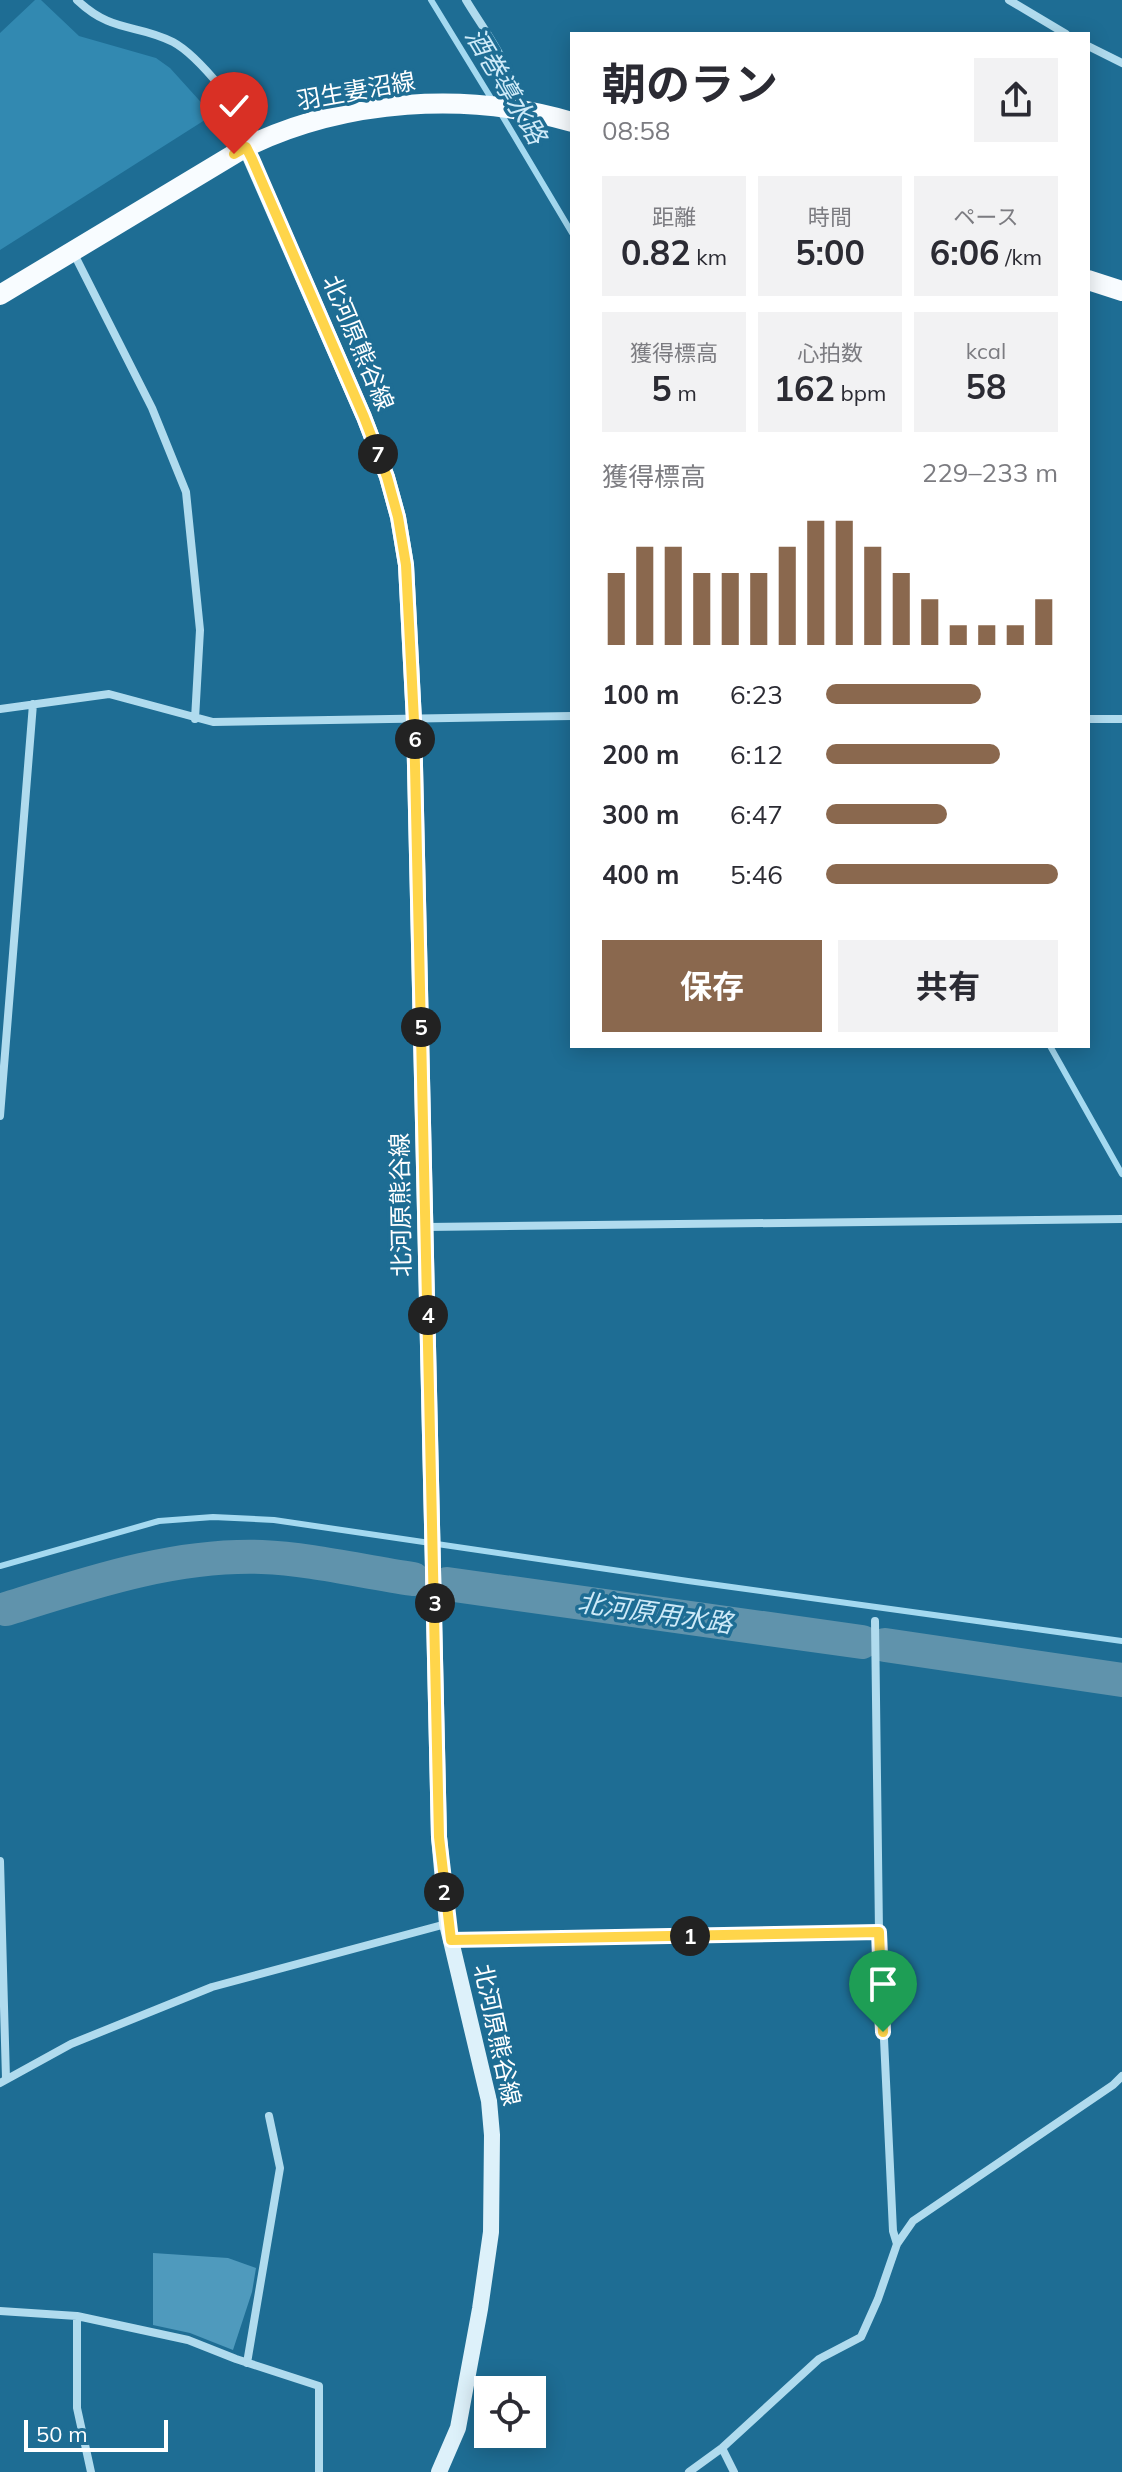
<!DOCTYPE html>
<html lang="ja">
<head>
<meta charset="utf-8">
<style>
	:root { --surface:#fff; --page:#f2f2f3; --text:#2b2b33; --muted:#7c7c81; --accent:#8a684e }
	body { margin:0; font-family:Mulish,"Noto Sans JP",sans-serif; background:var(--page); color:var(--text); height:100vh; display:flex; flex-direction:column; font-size:30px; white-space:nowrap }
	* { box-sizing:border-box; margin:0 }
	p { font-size:26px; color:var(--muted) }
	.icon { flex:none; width:44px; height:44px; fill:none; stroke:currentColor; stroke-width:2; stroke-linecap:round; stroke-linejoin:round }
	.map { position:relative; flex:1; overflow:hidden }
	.side { position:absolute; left:570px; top:32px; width:520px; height:1016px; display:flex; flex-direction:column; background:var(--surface); border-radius:0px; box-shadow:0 4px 20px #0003 }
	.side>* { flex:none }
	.fabs { position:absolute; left:474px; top:2376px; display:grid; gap:16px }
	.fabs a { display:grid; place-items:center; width:72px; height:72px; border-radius:0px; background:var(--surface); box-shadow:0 4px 20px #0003; font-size:40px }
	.scale { position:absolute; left:24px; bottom:20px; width:144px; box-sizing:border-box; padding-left:8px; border:4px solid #fff; border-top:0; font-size:22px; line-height:28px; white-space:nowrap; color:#fff; -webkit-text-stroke:6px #1e6d94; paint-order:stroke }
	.pin { position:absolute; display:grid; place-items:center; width:68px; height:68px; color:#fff; margin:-82px -34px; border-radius:50% 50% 50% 0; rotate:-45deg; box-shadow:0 0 8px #0007 }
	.pin .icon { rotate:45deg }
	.km { position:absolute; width:40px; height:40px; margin:-20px; border-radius:50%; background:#222; color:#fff; font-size:22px; line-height:40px; text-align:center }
	.round { display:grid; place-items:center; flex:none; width:84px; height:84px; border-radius:0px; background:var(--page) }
	.summary { display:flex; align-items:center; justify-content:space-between; height:136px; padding:0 32px }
	h1 { font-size:44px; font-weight:700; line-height:60px }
	.stats { display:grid; grid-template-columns:repeat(3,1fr); gap:12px; height:136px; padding:8px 32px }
	.stats div { display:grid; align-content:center; border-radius:0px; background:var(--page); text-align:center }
	.stats b { font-size:34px; font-weight:700 }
	.stats small { font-size:22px; font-weight:400 }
	.stats p { font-size:22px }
	.chart { height:224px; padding:16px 32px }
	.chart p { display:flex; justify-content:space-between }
	.chart svg { width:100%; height:144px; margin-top:8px; stroke:var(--accent); stroke-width:6 }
	.primary-button { display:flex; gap:16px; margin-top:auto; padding:16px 32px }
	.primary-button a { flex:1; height:92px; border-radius:0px; background:var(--accent); color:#fff; font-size:32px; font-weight:700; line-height:92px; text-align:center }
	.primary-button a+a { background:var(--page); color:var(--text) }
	ul { padding:0 32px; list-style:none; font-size:26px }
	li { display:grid; grid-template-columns:128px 96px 1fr; align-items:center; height:60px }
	li i { height:20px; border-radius:10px; background:var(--accent) }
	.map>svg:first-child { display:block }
</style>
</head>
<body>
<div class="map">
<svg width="1122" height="2472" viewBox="0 0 1122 2472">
	<rect width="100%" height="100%" fill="#1e6d94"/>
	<path fill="#3289b1" d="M35,0H41L79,36L156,58L170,68L208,110V118L0,250V33Z"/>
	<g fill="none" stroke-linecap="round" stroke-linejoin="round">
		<path stroke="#a4d9f0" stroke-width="6" d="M431,0L494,103
			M500,112L572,233
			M1050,1046L1122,1174
			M0,1566L159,1521L213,1517L274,1520L688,1581L1122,1641"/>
		<path stroke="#6093ac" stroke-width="34" d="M447,1584L862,1642
			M6,1609C89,1583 174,1554 262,1557C312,1559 364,1572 413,1579
			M885,1645L1122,1680"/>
	</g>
	<path fill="#4f9abd" d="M153,2253L228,2258L256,2268L252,2292L233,2350L190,2333L153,2325Z"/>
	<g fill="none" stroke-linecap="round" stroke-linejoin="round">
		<path stroke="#b0dbee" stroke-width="8" d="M77,0C113,34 136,23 173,42C201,57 242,113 259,140
			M466,0C485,32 516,69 515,107
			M1009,0L1066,34
			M1088,46L1122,63
			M74,254L152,408L186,492L200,630L195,719
			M0,709L109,694L213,722L572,716
			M1088,719H1122
			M0,1116L33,704
			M426,1227L1122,1219
			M875,1621L879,1932L893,2231L897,2244
			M0,1861L6,2079
			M452,1940L879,1932
			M0,2083L71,2044L212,1987L446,1924
			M0,2311L77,2316V2408L91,2472
			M77,2316L188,2340L236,2359L319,2386V2472
			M247,2363L280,2168L269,2116
			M722,2448L734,2472
			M689,2472L722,2448L819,2359L861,2337L878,2299L897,2244L913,2221L1113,2085L1122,2076"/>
		<path stroke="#ddf1fa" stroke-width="16" d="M246,147L364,417L387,477L398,517L406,565L414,721L439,1837L447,1924L489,2101L492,2135L491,2232L480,2309L458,2428L439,2472"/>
		<path stroke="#f8fcff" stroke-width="20" d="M1088,280L1122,291
			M0,295L246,147C345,99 467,91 572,122"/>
	</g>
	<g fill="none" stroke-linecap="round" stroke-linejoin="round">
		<defs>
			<path id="route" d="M234,154L246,147L252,159L364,417L387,477L398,517L406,565L414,721L439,1837L451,1940L879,1932L883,2032"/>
		</defs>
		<use href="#route" stroke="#fff" stroke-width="16"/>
		<use href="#route" stroke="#ffd54a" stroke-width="10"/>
	</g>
	<g text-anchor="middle" stroke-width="7" stroke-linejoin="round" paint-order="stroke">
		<g font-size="24" fill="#fff" stroke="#1e6d94">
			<text transform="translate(356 91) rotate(-10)" y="8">羽生妻沼線</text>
			<text transform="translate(358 343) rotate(67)" y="8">北河原熊谷線</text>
			<text transform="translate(401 1205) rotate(-91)" y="8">北河原熊谷線</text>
			<text transform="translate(497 2035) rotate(78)" y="8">北河原熊谷線</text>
		</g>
		<g font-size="26" font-style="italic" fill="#ceeaf8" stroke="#1e6d94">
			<text transform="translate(506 86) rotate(59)" y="9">酒巻導水路</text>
			<text transform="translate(655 1613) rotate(8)" y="9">北河原用水路</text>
		</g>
	</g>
</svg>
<div class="fabs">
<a><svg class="icon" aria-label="locate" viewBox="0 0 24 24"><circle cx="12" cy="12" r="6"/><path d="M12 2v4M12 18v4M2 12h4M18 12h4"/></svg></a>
</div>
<div class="scale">50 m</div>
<div class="pin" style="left:883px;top:2032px;background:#1e9e55"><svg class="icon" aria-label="arrive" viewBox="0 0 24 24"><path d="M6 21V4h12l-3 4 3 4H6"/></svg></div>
<div class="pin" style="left:234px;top:154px;background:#d93025"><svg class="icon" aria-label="check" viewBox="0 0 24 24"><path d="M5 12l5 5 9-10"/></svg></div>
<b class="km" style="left:690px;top:1936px">1</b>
<b class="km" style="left:444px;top:1892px">2</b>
<b class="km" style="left:435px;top:1603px">3</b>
<b class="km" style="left:428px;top:1315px">4</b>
<b class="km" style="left:421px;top:1027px">5</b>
<b class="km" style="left:415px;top:739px">6</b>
<b class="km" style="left:378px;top:454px">7</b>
<section class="side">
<div class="summary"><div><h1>朝のラン</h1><p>08:58</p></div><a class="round"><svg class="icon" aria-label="share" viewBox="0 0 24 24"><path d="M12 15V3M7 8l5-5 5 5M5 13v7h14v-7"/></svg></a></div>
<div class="stats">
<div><p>距離</p><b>0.82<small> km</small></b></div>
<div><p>時間</p><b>5:00</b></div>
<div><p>ペース</p><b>6:06<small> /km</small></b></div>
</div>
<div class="stats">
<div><p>獲得標高</p><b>5<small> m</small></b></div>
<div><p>心拍数</p><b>162<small> bpm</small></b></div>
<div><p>kcal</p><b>58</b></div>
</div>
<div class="chart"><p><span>獲得標高</span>229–233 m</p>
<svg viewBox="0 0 160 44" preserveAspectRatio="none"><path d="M5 44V22M15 44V14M25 44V14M35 44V22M45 44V22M55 44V22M65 44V14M75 44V6M85 44V6M95 44V14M105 44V22M115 44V30M125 44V38M135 44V38M145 44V38M155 44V30"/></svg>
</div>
<ul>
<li><b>100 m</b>6:23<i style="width:67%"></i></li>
<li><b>200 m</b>6:12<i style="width:75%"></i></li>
<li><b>300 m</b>6:47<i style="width:52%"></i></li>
<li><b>400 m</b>5:46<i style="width:100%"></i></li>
</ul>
<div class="primary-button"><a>保存</a><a>共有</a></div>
</section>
</div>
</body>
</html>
